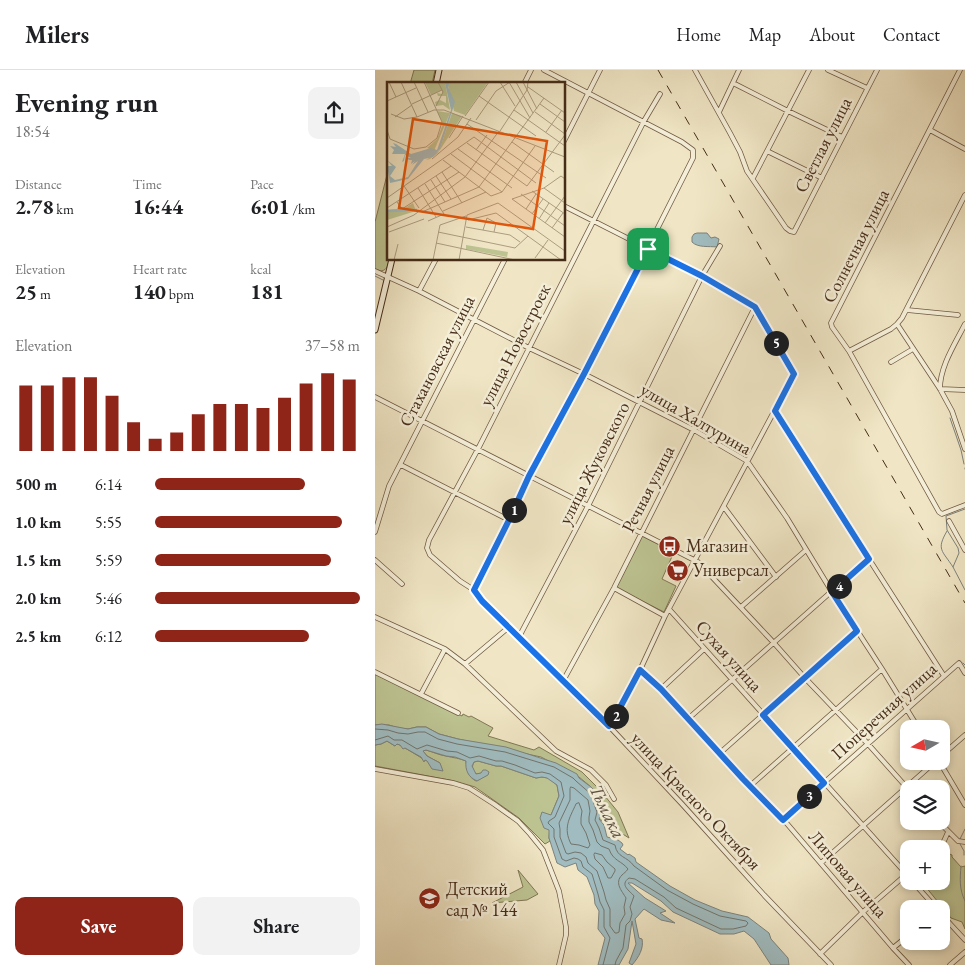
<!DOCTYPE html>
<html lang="en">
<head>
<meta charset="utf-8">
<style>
	:root { --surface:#fff; --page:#f2f2f2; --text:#202124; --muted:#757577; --line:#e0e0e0; --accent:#8f2418 }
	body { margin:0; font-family:"EB Garamond",serif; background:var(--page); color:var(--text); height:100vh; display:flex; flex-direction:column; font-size:19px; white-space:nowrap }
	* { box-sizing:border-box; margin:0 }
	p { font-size:16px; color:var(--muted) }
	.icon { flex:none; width:28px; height:28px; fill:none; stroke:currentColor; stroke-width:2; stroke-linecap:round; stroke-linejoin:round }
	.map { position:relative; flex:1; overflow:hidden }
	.panel { display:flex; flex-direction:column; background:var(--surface); width:375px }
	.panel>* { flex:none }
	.needle { width:32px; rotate:261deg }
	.controls { position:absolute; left:525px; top:650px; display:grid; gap:10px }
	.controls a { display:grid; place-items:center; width:50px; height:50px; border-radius:10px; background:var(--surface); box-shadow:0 2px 8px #0003; font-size:25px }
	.pin { position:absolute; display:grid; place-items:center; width:42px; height:42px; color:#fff; margin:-21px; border-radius:10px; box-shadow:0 2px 8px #0006 }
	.km { position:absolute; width:25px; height:25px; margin:-12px; border-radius:50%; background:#222; color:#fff; font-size:14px; line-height:25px; text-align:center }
	.round { display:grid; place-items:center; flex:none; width:52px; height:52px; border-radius:10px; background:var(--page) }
	.summary { display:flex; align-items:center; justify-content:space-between; height:85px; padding:0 15px }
	h1 { font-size:28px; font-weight:700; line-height:38px }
	.figures { display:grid; grid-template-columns:repeat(3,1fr); gap:8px; height:85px; padding:5px 15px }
	.figures div { display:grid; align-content:center }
	.figures b { font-size:21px; font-weight:700 }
	.figures small { font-size:14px; font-weight:400 }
	.figures p { font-size:14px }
	.chart { height:140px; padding:10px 15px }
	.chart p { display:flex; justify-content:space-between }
	.chart svg { width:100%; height:90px; margin-top:5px; stroke:var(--accent); stroke-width:6 }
	.cta { display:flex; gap:10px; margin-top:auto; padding:10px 15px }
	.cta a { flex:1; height:58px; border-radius:10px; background:var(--accent); color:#fff; font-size:20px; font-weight:700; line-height:58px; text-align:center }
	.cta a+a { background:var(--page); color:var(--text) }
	ul { padding:0 15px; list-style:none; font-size:16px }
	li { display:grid; grid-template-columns:80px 60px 1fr; align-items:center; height:38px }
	li i { height:12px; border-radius:6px; background:var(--accent) }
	header { display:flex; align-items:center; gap:30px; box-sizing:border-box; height:70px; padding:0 25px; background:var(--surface); border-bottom:1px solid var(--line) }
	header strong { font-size:24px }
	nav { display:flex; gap:28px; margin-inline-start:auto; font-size:18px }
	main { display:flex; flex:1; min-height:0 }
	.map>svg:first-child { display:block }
</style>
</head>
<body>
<header>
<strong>Milers</strong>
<nav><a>Home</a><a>Map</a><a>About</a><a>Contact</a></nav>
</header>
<main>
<section class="panel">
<div class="summary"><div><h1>Evening run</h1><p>18:54</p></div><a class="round"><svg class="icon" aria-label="share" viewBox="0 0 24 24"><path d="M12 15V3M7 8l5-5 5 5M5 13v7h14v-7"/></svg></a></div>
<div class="figures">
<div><p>Distance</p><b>2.78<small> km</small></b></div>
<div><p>Time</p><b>16:44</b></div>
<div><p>Pace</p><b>6:01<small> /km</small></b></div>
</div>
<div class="figures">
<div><p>Elevation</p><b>25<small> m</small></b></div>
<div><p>Heart rate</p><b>140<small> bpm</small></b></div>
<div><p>kcal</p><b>181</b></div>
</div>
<div class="chart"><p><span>Elevation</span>37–58 m</p>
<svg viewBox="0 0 160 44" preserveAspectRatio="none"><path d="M5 44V12M15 44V12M25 44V8M35 44V8M45 44V17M55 44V30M65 44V38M75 44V35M85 44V26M95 44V21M105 44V21M115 44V23M125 44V18M135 44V11M145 44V6M155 44V9"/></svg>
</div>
<ul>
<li><b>500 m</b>6:14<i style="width:73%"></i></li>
<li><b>1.0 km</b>5:55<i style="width:91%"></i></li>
<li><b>1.5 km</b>5:59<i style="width:86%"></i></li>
<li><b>2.0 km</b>5:46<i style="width:100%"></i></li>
<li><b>2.5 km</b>6:12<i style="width:75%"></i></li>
</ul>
<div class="cta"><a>Save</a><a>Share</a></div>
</section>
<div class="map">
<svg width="590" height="895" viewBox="0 0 590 895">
	<rect width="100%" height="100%" fill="#f0e6c5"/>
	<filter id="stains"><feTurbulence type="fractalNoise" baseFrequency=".004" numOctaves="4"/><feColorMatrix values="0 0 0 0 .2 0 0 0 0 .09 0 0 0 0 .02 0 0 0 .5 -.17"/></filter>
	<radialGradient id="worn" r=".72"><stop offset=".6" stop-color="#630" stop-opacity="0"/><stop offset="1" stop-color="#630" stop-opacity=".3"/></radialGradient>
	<path fill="#bdc492" stroke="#817855" d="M39,0H60L57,14H35Z
		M14,97V189C13,194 13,200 6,201L0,199V152Z
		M267,466L299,482L287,509L301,516L289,542L241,518Z
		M0,604L87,646L88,644L94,647L96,646L118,658L113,666L159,680L164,677L207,702L225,720L243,742L254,768L224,749L227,744L224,733V726L216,717L204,707L166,687L83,669L64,664L51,657H42L33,659L23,658L14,655H0Z
		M12,671L20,676L22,674L25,675L50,690L65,693L52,686L48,681L51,680C58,682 64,685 71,686C79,688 84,688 91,691C92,700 93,707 101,711L112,705L107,703L101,704C98,700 96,698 99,692L103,691L121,696H126L161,708L167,707L173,708L182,715L184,726L176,745L174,768L175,771L170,774L144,748L100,717L80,711L0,696V675L6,674Z
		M572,783L577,785V787L586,797L590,796V859L587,852L576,848L546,811H566V788Z
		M143,800L163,824L152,830L117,833L148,817Z"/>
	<path fill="#a0bcc0" stroke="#7c827d" d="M322,163H332L336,168L340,167L344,169L342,177C334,176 323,178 317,172V167L319,164Z
		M7,654L33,659L42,657H51L64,664L83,669L131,677L181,693L202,704L204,708L216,717L224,726V733L227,744L224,749L229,755L232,767L243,770L247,773L248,775L245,779L253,785L254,784L260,788L261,792L295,816L320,830L347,841L373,847L394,863L396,869L413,888L414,895H396L379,869L369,861L359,864H345L298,842L286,831L257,813H253L270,828L291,841L285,843L300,853L286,850L269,839L260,849L264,868L267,869C269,878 264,887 257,895L254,893L261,874L257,851L253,879L244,895H223L230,868L223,859L224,841L220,834L219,825L212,807L203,800L201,793L190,797L182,793L174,768V760L169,758L165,748L167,742L176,745L184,726L182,715L172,708L167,707L161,708L126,696H121L103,691L99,692L97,696L101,704L106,703L108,700H111L114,702L113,705L102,711C93,707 90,700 91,691L80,687L71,686L51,680L48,681L52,686L65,693L68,701L57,699L52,691L50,690L49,692L46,687L30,678L28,679L25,675L22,674L20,676L12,671L6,674L0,675V655Z"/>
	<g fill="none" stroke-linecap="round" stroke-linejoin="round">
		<path stroke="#72746c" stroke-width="1" d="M0,659L13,660L23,663L33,664L43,662H50L63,669L82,674L130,682L179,697L198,708L201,711L217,725L219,728V734L222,742L220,750L224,758L228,770L240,775C242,788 252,786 259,796L292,820L318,834L345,846L371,851L373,853L371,856L358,859H346L301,838L289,827L260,809L254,808C244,815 255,821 259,826L255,837L257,844L255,851L251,855L248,878L241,891L240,895
			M0,670L13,666L19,670H27L42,679L52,675L72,681L82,682L95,688L104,686L121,691H127L140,695L160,703L167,702L175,704L186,712L189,726L180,747L174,751L173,753L179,759V767L187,789L191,791L199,788L203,789L206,791L208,797L217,804L223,824L225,832L229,840V857L235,868L228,895
			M196,717L199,718L213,730L215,741L214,747V752L218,760L222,772L226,776L234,779C238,791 247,791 253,799C251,802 249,803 247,805C239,813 247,821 251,828L249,837L250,844L245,853L244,862L242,863H240L235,856V839L231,830L229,822L222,801L213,793L211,787L206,783L200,782L193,784L191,783L185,767V759L184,753L195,730V719Z
			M204,733L207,741L206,748V754L211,763L215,775L213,778L204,775L196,774C188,758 194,749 201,734Z
			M220,783L227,785L232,792L240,799V801L236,808H233L228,797L220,789L219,785Z"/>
		<path stroke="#7c827d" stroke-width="1" d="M0,206L8,210
			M575,348L586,380L589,394
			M590,398V399
			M590,439L571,446L572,460L583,478L584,483L578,497L590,520
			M572,461C561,480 567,480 578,497
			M588,593L590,595
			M585,769L590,759
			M585,774L589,781V785
			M586,796C585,809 584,819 590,831"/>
		<defs>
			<path id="street" d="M320,0L355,63L365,82L372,101L411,158L415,161L419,162L502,0
				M453,0L492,18
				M585,0L456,253L457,257L474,281L564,442L567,444L590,435
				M358,13L413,41L467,67
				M149,14L156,0
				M285,24L269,51L103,379L54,470L52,478L55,485L85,511L99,520L107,531L234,656L307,734L389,825L456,895
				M344,42L364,0
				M555,60L590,79
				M189,71L225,0
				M392,81L447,108
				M378,108L434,0
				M189,136L327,206L380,237L419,304L290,546L265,600L241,647L234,656
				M0,201L44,221L154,278L209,304L319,360L372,391L412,448L457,522L507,599L544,659
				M44,221L61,189
				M532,240L583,245
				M522,254L565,319L577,341L590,379
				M590,254C580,274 565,296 565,319L590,320
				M474,281L516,259L522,254L527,248L590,125
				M516,292L538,279
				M0,327L323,492L399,573L430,608L493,674L534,720
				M399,341L569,606
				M26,395L134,450
				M349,437L401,507
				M574,451L590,480
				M0,462L14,416L130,189
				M0,490L27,514
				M239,518L290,546
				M99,520L134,450L154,406L209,304L318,88V80L307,72L169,0
				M366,537L431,480
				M294,539L534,807
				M0,547L70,579L90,594L181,681L216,700L231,715L239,729
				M144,567L213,436L327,206L345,176
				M90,594L134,557
				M265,600L286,619L368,709L408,749L518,878L534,895
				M0,602L83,643
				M188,611L239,518L380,237
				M286,619L329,579
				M46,624L70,579
				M314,648L493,489
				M345,683L482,561
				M566,686L590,665
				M564,691L590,735
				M0,699L78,713L94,718L119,734L143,751L155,764L168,780L184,821L188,841L191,857V865L184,895
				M375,716L507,599
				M408,749L584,593L590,603
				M563,751L583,771L590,772
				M564,779L569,771L573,762
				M446,793L561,691
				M537,811L562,839
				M566,844L590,870
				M518,878L534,865
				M445,884L488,842L534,802
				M575,895L590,882"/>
			<path id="secondary" d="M61,14L64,0
				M0,260L17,189"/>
		</defs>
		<use href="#street" stroke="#705a43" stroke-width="5.5"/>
		<use href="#secondary" stroke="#452c18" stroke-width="7"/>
		<use href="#street" stroke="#f5efd9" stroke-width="4"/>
		<use href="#secondary" stroke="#f5efd9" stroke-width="5"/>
		<path stroke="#452c18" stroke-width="1" stroke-dasharray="9 9" stroke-linecap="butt" d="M283,0L590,533"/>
	</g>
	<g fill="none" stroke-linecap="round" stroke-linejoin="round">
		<defs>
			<path id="route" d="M273,179L327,206L380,237L419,304L400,341L494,489L457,522L482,561L388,645L449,713L408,750L368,709L286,619L265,600L240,647L234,656L107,531L99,520L134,450L154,406L209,304Z"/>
		</defs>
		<use href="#route" stroke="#fff" stroke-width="10"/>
		<use href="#route" stroke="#1a73e8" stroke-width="6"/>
	</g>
	<defs>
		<symbol id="bus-disc" viewBox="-11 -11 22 22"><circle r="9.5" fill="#8f2418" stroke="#f5efd9"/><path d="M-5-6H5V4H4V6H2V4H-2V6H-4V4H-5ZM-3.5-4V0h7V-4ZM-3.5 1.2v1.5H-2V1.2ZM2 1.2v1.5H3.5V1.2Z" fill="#fff"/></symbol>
		<symbol id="supermarket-disc" viewBox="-11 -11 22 22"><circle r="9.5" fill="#8f2418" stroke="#f5efd9"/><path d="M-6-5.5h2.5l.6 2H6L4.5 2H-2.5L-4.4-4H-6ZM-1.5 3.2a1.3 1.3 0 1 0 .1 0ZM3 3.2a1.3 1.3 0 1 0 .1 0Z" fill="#fff"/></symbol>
		<symbol id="school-disc" viewBox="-11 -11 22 22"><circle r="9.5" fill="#8f2418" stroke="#f5efd9"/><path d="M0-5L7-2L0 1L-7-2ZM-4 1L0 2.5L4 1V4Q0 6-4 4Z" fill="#fff"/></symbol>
	</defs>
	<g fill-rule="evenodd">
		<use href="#bus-disc" x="282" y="464" width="25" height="25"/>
		<use href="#supermarket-disc" x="290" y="488" width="25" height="25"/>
		<use href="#school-disc" x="42" y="816" width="25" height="25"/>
	</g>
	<g text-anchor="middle" stroke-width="5" stroke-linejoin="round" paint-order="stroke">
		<g font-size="18" fill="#452c18" stroke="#f5efd9">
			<text transform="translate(448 75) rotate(-63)" y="6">Светлая улица</text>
			<text transform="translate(481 176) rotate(-63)" y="6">Солнечная улица</text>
			<text transform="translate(140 275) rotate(-63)" y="6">улица Новостроек</text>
			<text transform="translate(62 291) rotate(-63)" y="6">Стахановская улица</text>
			<text transform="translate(321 349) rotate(30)" y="6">улица Халтурина</text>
			<text transform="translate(219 393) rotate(-63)" y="6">улица Жуковского</text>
			<text transform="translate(273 419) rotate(-63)" y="6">Речная улица</text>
			<text transform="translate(354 586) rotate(48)" y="6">Сухая улица</text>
			<text transform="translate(509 641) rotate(-42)" y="6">Поперечная улица</text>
			<text transform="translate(321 731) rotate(47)" y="6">улица Красного Октября</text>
			<text transform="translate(473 804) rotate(49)" y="6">Липовая улица</text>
		</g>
		<g font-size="18" fill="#452c18" stroke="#f5efd9" text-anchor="start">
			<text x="311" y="482">Магазин</text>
			<text x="318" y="506">Универсал</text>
			<text x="71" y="825">Детский<tspan x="71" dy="21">сад № 144</tspan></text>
		</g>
		<g font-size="19" font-style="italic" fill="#5c5042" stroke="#f5efd9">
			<text transform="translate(233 741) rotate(64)" y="7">Тьмака</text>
		</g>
	</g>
	<g transform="translate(12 12)">
		<rect width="178" height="178" fill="#f0e6c5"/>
		<path d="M38,0H58L63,28L56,23L49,24L48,20L53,18L59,21V14H51L50,11L55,12V8L44,13ZM63,0H101L78,33L67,29L61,4ZM50,29L63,31L47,69L40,66L50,57L56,42ZM65,31L75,34L51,71L43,77L39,78L52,69ZM26,121L29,129L0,138V128L18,126ZM79,163L121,170L120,175L125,176L79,167Z" fill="#bdc492"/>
		<path d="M63,0L61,5L68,20L53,67L46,75L37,77L21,97L3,101L0,84H5L0,78L9,85L3,94L8,98L21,95L31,79L25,83L28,79L24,82L25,78H22L20,76H24L18,73L17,79L15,80L18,72H5L7,68L3,64L9,65L6,61L9,62L24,72L44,66L50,68L64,28L58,1Z" fill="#a0bcc0"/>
		<path fill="none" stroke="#a0bcc0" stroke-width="2.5" d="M0,129L30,128"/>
		<path fill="none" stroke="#ac9c80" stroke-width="1" d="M2,0L9,15M14,0L30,35L47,28H57L178,75M27,0L41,30M113,0L128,24M122,0L143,36M129,0L146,31M136,0L150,27M141,5L178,31M92,14L149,54M0,19L29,6M25,22L55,8M153,22L178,40M49,24L56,10L51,0M127,28L178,64M148,30L178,52M4,32L17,37L30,35M78,34L102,0M8,35L25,23M89,38L109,9L123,0M80,42L159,96M0,48L3,57L27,67L39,65L50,56L55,40L37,0M113,49L140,8L141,0M159,50L175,28M62,56L76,34M125,60L167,90M80,61L140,104L178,53M71,67L125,106M89,68L100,53M64,72L115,110M45,77L71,55L84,36M56,78L104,114L115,110L148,64M55,90L75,121M49,94L64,117M178,97L174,94L157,106L125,117L178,155M44,98L58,120M38,102L57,132L41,139M17,104L32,126M31,106L49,135M157,106L178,121M145,109L178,132M134,112L178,144M0,116L87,55L149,101M10,120L15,127L72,90M0,126L64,84M139,127L149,112M56,129L99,110M35,130L92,105L157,16M109,131L174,178M145,132L156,117M152,137L162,121M81,138L109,131M158,141L178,114M0,145L27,133L78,95L112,49M79,145L123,153L133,160M165,146L176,131M96,148L100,136L109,141L107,150M2,150L37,137M51,150L128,166M49,161L128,178M128,166L141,154M148,176L161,158M7,178L11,162M46,178L53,143L79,134M72,178L80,133L111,121L178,169"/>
		<path fill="#e0570d" fill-opacity="0.15" stroke="#e0570d" stroke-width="2.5" d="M26,37L160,59L146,147L12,126Z"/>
		<rect width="178" height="178" fill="none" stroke="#452c18" stroke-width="2.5"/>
	</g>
	<rect width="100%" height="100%" filter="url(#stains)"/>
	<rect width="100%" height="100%" fill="url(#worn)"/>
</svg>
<div class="controls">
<a><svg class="needle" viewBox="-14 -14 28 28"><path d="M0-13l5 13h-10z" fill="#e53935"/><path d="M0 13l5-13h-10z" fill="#757577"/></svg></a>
<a><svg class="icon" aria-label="layers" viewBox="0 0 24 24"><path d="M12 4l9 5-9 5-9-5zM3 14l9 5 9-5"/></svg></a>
<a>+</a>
<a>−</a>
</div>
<div class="pin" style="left:273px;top:179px;background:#1e9e55"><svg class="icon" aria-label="arrive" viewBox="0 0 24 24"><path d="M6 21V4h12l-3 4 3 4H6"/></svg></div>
<b class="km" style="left:139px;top:440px">1</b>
<b class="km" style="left:241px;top:646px">2</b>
<b class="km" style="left:434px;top:726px">3</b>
<b class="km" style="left:464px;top:516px">4</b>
<b class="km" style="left:401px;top:273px">5</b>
</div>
</main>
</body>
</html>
